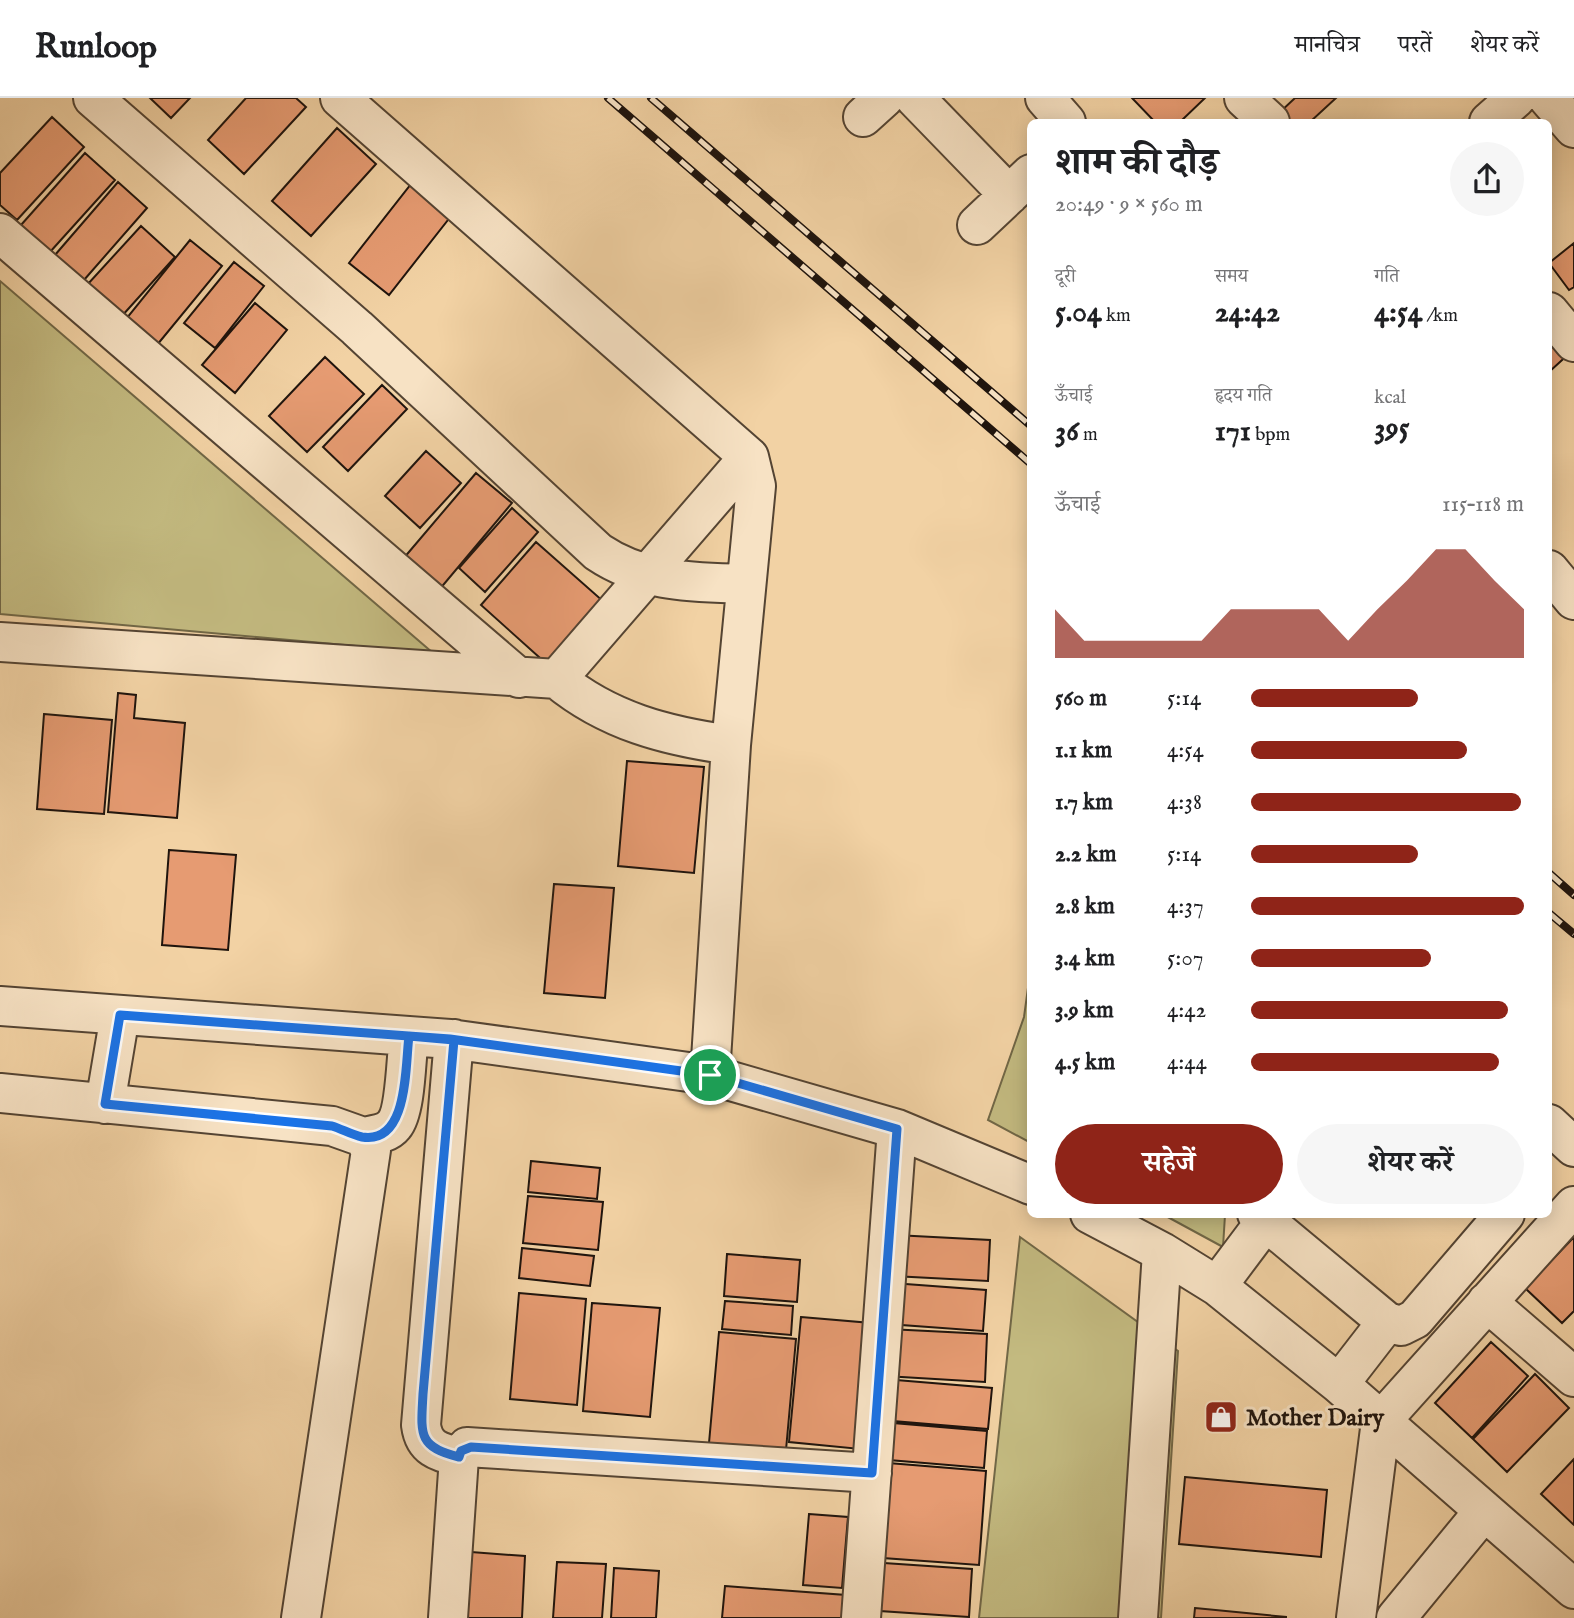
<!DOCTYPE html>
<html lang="hi">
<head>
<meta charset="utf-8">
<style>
	:root { --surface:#fff; --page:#f6f6f6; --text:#202124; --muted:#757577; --line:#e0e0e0; --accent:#8f2418 }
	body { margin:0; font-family:"IM FELL English","Noto Serif Devanagari",serif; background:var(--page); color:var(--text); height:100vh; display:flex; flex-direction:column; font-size:26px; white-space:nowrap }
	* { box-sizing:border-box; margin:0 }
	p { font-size:23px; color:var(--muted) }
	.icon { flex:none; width:38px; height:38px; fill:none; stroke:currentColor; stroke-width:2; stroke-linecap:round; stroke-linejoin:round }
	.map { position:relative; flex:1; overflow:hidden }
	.panel { position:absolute; left:1027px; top:21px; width:525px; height:1099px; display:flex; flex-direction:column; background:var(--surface); border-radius:10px; box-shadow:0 4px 18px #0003 }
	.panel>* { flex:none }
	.pin { position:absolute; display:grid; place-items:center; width:60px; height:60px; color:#fff; margin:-30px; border:4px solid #fff; border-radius:50%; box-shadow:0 2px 7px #0007 }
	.round { display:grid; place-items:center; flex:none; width:74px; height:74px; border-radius:37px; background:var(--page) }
	.overview { display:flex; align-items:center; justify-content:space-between; height:119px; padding:0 28px }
	h1 { font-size:38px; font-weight:700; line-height:52px }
	.stats { display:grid; grid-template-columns:repeat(3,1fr); gap:10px; height:119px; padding:7px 28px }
	.stats div { display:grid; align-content:center }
	.stats b { font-size:30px; font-weight:700 }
	.stats small { font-size:19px; font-weight:400 }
	.stats p { font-size:19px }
	.chart { height:196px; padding:14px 28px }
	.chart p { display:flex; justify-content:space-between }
	.chart svg { width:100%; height:126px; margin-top:7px; fill:var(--accent); opacity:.7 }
	.button { display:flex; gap:14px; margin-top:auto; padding:14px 28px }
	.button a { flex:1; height:80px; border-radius:42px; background:var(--accent); color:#fff; font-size:28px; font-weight:700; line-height:80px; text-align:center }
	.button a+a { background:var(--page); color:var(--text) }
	ul { padding:0 28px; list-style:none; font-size:23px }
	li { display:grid; grid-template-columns:112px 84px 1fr; align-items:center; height:52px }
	li i { height:18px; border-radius:9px; background:var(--accent) }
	header { display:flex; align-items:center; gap:42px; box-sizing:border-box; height:98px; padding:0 35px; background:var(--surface); border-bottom:2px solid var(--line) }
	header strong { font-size:33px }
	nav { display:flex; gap:38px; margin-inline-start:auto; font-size:24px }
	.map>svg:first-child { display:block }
</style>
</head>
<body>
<header>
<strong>Runloop</strong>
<nav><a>मानचित्र</a><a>परतें</a><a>शेयर करें</a></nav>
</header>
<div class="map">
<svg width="1574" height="1520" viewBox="0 0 1574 1520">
	<rect width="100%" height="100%" fill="#f2d2a4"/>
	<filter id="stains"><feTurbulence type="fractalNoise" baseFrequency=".00286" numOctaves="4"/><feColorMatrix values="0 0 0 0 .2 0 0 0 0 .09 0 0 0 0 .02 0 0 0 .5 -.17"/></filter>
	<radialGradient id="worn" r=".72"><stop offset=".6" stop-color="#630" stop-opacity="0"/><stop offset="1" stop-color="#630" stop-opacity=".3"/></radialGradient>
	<path fill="#c3ba80" stroke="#716746" stroke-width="2" d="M0,183L433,555L0,516Z
		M1031,868V1045L988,1022L1024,919Z
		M1164,1117H1225L1223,1149Z
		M1020,1139L1178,1253L1161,1520H979Z"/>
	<path fill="#e69b72" stroke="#1f140d" stroke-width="2" d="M150,0H190L171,20Z
		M246,0H296L306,9L244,76L208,42Z
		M1132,0H1205L1180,24H1155Z
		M1295,0H1336L1310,24H1288L1279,15Z
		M52,19L84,49L17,122L0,107V75Z
		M337,30L376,66L311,138L272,103Z
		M85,55L115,82L50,154L21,127Z
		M415,81L455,113L389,197L349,165Z
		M118,84L147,110L84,182L55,157Z
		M141,128L175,159L121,219L87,187Z
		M190,142L222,168L157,247L126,221Z
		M1574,145V189L1569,192L1549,165Z
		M234,164L264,188L215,250L184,225Z
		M255,205L287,232L235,295L202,267Z
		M1549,226L1573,252L1549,274Z
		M325,259L364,296L307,354L269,318Z
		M382,287L407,311L348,373L323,349Z
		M426,353L461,385L420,430L385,398Z
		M476,375L512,405L439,492L403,461Z
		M512,410L538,434L485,494L459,470Z
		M536,444L604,504L549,568L481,507Z
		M118,595L136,597L134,620L185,625L177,720L108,714Z
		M44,616L112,622L104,716L37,711Z
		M627,663L704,669L694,775L618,768Z
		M169,752L236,757L228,852L162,847Z
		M554,786L614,790L605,900L544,895Z
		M531,1063L600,1070L597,1101L528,1094Z
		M528,1098L603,1104L598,1152L523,1145Z
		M895,1137L990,1142L988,1183L893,1178Z
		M1574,1139V1213L1562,1225L1525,1190Z
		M522,1150L594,1158L590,1188L519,1180Z
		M727,1156L800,1162L797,1204L724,1198Z
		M892,1185L986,1192L983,1233L888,1226Z
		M519,1195L586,1201L577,1307L510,1301Z
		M725,1203L793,1208L791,1237L722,1231Z
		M592,1205L660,1210L650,1319L583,1313Z
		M801,1219L871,1225L860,1351L789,1344Z
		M888,1231L987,1236L985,1284L885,1278Z
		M719,1234L796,1241L786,1352L709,1345Z
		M1491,1244L1528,1278L1472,1340L1435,1305Z
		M1535,1276L1569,1310L1507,1374L1473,1341Z
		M884,1281L992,1290L988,1331L881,1322Z
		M881,1324L987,1333L984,1370L877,1361Z
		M1574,1361V1427L1541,1396Z
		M876,1364L986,1373L979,1467L869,1459Z
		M1185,1379L1327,1392L1321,1459L1179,1446Z
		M809,1416L848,1419L842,1490L803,1487Z
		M471,1454L525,1458L522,1520H467Z
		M557,1464L606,1466L602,1520H553Z
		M869,1464L972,1471L969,1519L865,1512Z
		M614,1470L659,1473L656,1520H611Z
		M725,1488L846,1497L844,1520H722Z
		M1195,1510L1286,1519V1520H1194Z"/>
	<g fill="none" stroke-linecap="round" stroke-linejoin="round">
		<defs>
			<path id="minor" d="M93,0L357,230L598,454C644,485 692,484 746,486
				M340,0L749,359L756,388L731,647L710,977
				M915,0L1009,97
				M1045,0L1066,24
				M1244,0L1270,24
				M1548,0L1574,30
				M863,19L884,0
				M1489,24L1516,0
				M977,127L1031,76
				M0,135L519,580
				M1549,214L1574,244
				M1549,472L1574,502
				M0,544L557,581C608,623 666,638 731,647
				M557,581L749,359
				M0,908L450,941L710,977L897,1031L1031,1087
				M454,941L421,1327C424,1350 438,1354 459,1359
				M0,995L332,1028L363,1039L371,1052L301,1520
				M105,1006L120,917
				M1549,1026L1574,1049
				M363,1039C373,1037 387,1036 394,1027C406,1013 406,958 409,938
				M1090,1116L1162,1154L1217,1188L1339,1286L1574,1491
				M1257,1116L1387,1224L1401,1228L1415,1221L1505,1116
				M1217,1188L1265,1124
				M1487,1204L1574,1279
				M1339,1286L1387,1224
				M448,1520L459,1359L467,1349L872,1375
				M861,1520L897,1031
				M1138,1520L1162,1154
				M1356,1520L1381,1323L1574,1108
				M1396,1520L1484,1413"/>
		</defs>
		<use href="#minor" stroke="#544433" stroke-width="42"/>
		<use href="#minor" stroke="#f7e2c4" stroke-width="38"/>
		<defs>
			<path id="rail" d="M608,0L1031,366
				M651,0L1031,328
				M1549,775L1574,797
				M1549,815L1574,836"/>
		</defs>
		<use href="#rail" stroke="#1f140d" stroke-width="8"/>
		<use href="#rail" stroke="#f7e2c4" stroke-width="5" stroke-dasharray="16" stroke-linecap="butt"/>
	</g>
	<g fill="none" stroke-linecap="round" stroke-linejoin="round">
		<defs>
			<path id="route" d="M710,977L450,941L120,917L105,1006L332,1028C342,1031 352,1037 362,1039C409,1047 405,967 409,938L454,942L423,1296C421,1335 417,1349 459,1359L461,1353L471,1349L872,1375L897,1031L710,977"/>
		</defs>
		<use href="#route" stroke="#fff" stroke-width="14"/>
		<use href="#route" stroke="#1a73e8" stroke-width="9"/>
	</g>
	<defs>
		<symbol id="shop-square" viewBox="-11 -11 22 22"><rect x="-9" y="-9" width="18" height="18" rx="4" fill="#8f2418" stroke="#f7e2c4"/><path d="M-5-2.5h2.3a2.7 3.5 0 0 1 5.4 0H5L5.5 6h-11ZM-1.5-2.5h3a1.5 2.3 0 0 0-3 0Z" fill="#fff"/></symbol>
	</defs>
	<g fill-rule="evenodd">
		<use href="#shop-square" x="1202" y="1300" width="38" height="38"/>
	</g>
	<g text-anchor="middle" stroke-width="6" stroke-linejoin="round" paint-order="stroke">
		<g font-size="24" font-weight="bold" fill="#1f140d" stroke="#f7e2c4" text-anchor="start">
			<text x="1246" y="1327">Mother Dairy</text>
		</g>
	</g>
	<rect width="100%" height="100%" filter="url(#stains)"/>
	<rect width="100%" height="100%" fill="url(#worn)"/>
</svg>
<div class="pin" style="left:710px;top:977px;background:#1e9e55"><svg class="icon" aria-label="arrive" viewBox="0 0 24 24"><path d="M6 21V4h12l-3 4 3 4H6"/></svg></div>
<section class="panel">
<div class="overview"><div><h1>शाम की दौड़</h1><p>20:49 · 9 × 560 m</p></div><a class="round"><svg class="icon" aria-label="share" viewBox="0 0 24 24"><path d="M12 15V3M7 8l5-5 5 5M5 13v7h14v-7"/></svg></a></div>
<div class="stats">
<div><p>दूरी</p><b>5.04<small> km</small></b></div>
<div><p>समय</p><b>24:42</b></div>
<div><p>गति</p><b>4:54<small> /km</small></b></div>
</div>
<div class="stats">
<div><p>ऊँचाई</p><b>36<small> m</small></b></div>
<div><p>हृदय गति</p><b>171<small> bpm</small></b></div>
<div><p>kcal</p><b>395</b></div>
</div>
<div class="chart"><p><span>ऊँचाई</span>115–118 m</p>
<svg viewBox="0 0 160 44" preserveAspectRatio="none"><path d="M0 44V27L10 38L20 38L30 38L40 38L50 38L60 27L70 27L80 27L90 27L100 38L110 27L120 17L130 6L140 6L150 17L160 27V44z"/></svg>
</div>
<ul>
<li><b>560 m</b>5:14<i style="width:61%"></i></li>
<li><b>1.1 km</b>4:54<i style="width:79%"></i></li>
<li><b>1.7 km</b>4:38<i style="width:99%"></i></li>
<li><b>2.2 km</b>5:14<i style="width:61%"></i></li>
<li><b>2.8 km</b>4:37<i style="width:100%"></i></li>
<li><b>3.4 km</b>5:07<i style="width:66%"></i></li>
<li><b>3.9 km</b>4:42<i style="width:94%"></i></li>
<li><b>4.5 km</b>4:44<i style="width:91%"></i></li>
</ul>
<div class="button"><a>सहेजें</a><a>शेयर करें</a></div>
</section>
</div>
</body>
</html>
